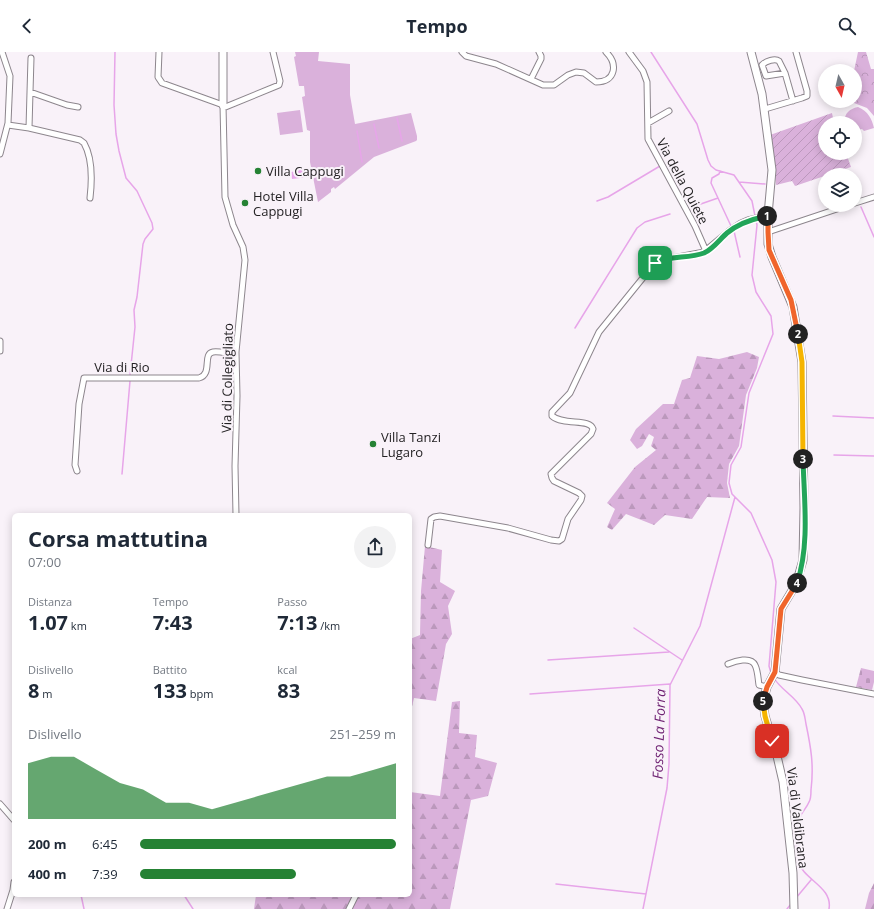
<!DOCTYPE html>
<html lang="it">
<head>
<meta charset="utf-8">
<style>
	:root { --surface:#fff; --page:#f2f2f3; --text:#1f2937; --muted:#747a83; --accent:#258234 }
	body { margin:0; font-family:"Open Sans",sans-serif; background:var(--page); color:var(--text); height:100vh; display:flex; flex-direction:column; font-size:15px; white-space:nowrap }
	* { box-sizing:border-box; margin:0 }
	p { font-size:13px; color:var(--muted) }
	.icon { flex:none; width:22px; height:22px; fill:none; stroke:currentColor; stroke-width:2; stroke-linecap:round; stroke-linejoin:round }
	.map { position:relative; flex:1; overflow:hidden }
	.details { position:absolute; left:12px; top:461px; width:400px; height:384px; display:flex; flex-direction:column; background:var(--surface); border-radius:6px; box-shadow:0 2px 10px #0003 }
	.details>* { flex:none }
	.needle { width:26px; rotate:172deg }
	.fabs { position:absolute; left:818px; top:12px; display:grid; gap:8px }
	.fabs a { display:grid; place-items:center; width:44px; height:44px; border-radius:50%; background:var(--surface); box-shadow:0 2px 10px #0003; font-size:20px }
	.pin { position:absolute; display:grid; place-items:center; width:34px; height:34px; color:#fff; margin:-17px; border-radius:8px; box-shadow:0 2px 6px #0006 }
	.km { position:absolute; width:20px; height:20px; margin:-10px; border-radius:50%; background:#222; color:#fff; font-size:11px; line-height:20px; text-align:center }
	.round { display:grid; place-items:center; flex:none; width:42px; height:42px; border-radius:21px; background:var(--page) }
	.summary { display:flex; align-items:center; justify-content:space-between; height:68px; padding:0 16px }
	h1 { font-size:22px; font-weight:700; line-height:30px }
	.metrics { display:grid; grid-template-columns:repeat(3,1fr); gap:6px; height:68px; padding:4px 16px }
	.metrics div { display:grid; align-content:center }
	.metrics b { font-size:20px; font-weight:700 }
	.metrics small { font-size:11px; font-weight:400 }
	.metrics p { font-size:11px }
	.chart { height:112px; padding:8px 16px }
	.chart p { display:flex; justify-content:space-between }
	.chart svg { width:100%; height:72px; margin-top:4px; fill:var(--accent); opacity:.7 }
	ul { padding:0 16px; list-style:none; font-size:13px }
	li { display:grid; grid-template-columns:64px 48px 1fr; align-items:center; height:30px }
	li i { height:10px; border-radius:5px; background:var(--accent) }
	header { display:flex; justify-content:space-between; align-items:center; height:52px; padding:0 16px; background:var(--surface); font-size:18px; font-weight:700 }
	.map>svg:first-child { display:block }
</style>
</head>
<body>
<header><svg class="icon" aria-label="back" viewBox="0 0 24 24"><path d="M15 5l-7 7 7 7"/></svg>Tempo<svg class="icon" aria-label="search" viewBox="0 0 24 24"><circle cx="10" cy="10" r="6"/><path d="M15 15l6 6"/></svg></header>
<div class="map">
<svg width="874" height="857" viewBox="0 0 874 857">
	<defs>
		<pattern id="forest-firs" width="22" height="20" patternUnits="userSpaceOnUse"><rect width="22" height="20" fill="#dab1db"/><path d="M5 1l3.5 6h-7zM16 11l3.5 6h-7z" fill="#bb98bc"/></pattern>
		<pattern id="cemetery-stones" width="16" height="16" patternUnits="userSpaceOnUse"><rect width="16" height="16" fill="#dab1db"/><path d="M2 7V4a2 2 0 0 1 4 0v3zM10 15v-3a2 2 0 0 1 4 0v3z" fill="#bb98bc"/></pattern>
		<pattern id="park-crowns" width="20" height="18" patternUnits="userSpaceOnUse"><rect width="20" height="18" fill="#dab1db"/><path d="M2 6a3 3 0 1 1 6 0M12 15a3 3 0 1 1 6 0" fill="none" stroke="#bb98bc"/></pattern>
		<pattern id="garden-furrows" width="10" height="10" patternUnits="userSpaceOnUse"><rect width="10" height="10" fill="#dab1db"/><path d="M-1 1l2-2M0 10L10 0M9 11l2-2" fill="none" stroke="#bb98bc"/></pattern>
	</defs>
	<rect width="100%" height="100%" fill="#f9f2f9"/>
	<path fill="#dab1db" d="M295,0H319L318,9L350,12V43L355,72L411,61L417,84V88L416,89L374,105L335,137L334,135L331,137V140L318,150L310,110V79L307,78L302,45L305,44L304,34H299L294,5L296,4Z
		M858,55C868,59 872,67 874,76L864,79L862,77L859,78L858,84L855,85V71L844,70C845,61 849,57 858,55Z
		M300,58L303,80L280,83L277,61Z"/>
	<path fill="url(#forest-firs)" d="M747,300L759,305L757,316L746,343L739,394L729,412L727,431L730,446L707,445L692,467L665,463L654,473L626,462L612,478L607,475L615,457L607,451L635,415L656,398L651,394L654,385L649,382L642,394L637,397L630,388L636,377L663,352H674L682,328L690,326L697,304L719,307Z
		M425,494L442,498L440,530L455,539L448,554L452,582L446,592L436,649L414,646L410,663V587L420,583L421,539Z
		M460,649L459,681L477,683L475,705L497,711L488,744L471,748L450,857H254L256,843H410V740L440,744L452,650Z
		M874,831V857H865L869,841Z"/>
	<path fill="url(#cemetery-stones)" d="M861,616L874,619V630L872,638L856,635Z"/>
	<path fill="url(#park-crowns)" d="M858,0H866L871,17H874V64L867,56L854,51L853,49H855L854,19Z"/>
	<path fill="url(#garden-furrows)" d="M832,61L834,71H825V101H846L851,115L795,134L792,129L776,133L774,106L770,83Z"/>
	<path fill="#e7a5e9" d="M306,117L308,125L292,127L291,120Z"/>
	<g fill="none" stroke-linecap="round" stroke-linejoin="round">
		<path stroke="#e7a5e9" stroke-width="1.5" d="M115,0L114,53L116,82L119,99L126,126L137,139L152,171L153,177L145,187L143,192L137,245L134,258L135,275L130,323
			M651,0L697,72L708,108L711,114L716,118L734,123L752,149L755,164
			M397,66L402,89
			M374,72L379,96
			M357,79L362,110
			M720,119L719,122L712,126L711,131L731,174
			M739,130L765,132
			M597,149L608,145L660,114
			M695,154L718,146
			M861,155L874,185
			M756,168L757,173L752,223L756,240L771,264L773,282L749,341L741,395L731,413L729,431L732,442L751,461L772,508L776,530L769,614L771,621
			M734,179L740,205
			M575,276L637,176L645,170L670,162
			M833,364L874,366
			M834,403L874,404
			M122,422L130,329
			M634,576L682,608
			M548,608L669,600
			M774,626C780,637 796,645 802,657C805,662 805,667 806,672C811,696 814,713 811,738C811,742 811,747 809,750C807,755 803,759 801,763C796,775 795,795 798,808C802,828 833,834 829,857
			M530,642L670,632
			M556,832L646,842
			M81,843L84,857
			M184,843L193,857
			M796,846L811,828
			M643,857L667,736L669,712L670,633L700,574L735,445
			M787,857L791,852"/>
		<defs>
			<path id="street" d="M159,0L158,25L162,31L223,53L225,145L233,173L243,195L245,208L236,300L237,344L235,414L236,463
				M462,0L466,4L496,12L543,33H554L568,23L576,20L584,21L596,30C616,30 618,12 606,0
				M629,0L643,19L647,30L648,87L695,174L706,199
				M785,21L766,24L762,13C766,9 775,6 779,9L785,21L793,49
				M531,27L541,7V4L539,0
				M30,40L31,6
				M223,56L279,33L280,29L273,0
				M765,57L802,46L807,44V39L796,0
				M648,71L669,59
				M8,73L29,76L80,88L84,91C93,107 92,129 90,146
				M29,76L30,40L67,53L78,55
				M0,102L8,71L10,24L2,0
				M855,151L874,145
				M768,180L849,153
				M0,289V299
				M77,419L75,413L79,352L84,326H199C213,322 202,302 213,300C220,299 229,302 236,302
				M428,493L431,467L434,465L440,464L508,476L551,488L559,489L562,487L568,467L581,448L582,444L579,441L554,429L552,426L551,422L591,382L593,377C590,366 564,374 552,364V360L570,341L599,280L655,211L662,208L704,200L729,179L741,171L748,168L768,163
				M728,612C735,609 751,604 755,613C758,619 758,627 759,633L767,635
				M775,620L779,623L802,628L874,642
				M0,752L14,768
				M7,857L13,838L14,830
				M349,857L356,843"/>
			<path id="secondary" d="M223,0V53
				M751,0L762,42L772,118L768,163V192L772,205L793,255L802,310L804,456L803,508L796,532L781,557L775,620L767,635L763,649L765,664L777,704L783,730L793,821L794,857"/>
		</defs>
		<use href="#street" stroke="#8d868d" stroke-width="7"/>
		<use href="#secondary" stroke="#8d868d" stroke-width="9"/>
		<use href="#street" stroke="#fff" stroke-width="5"/>
		<use href="#secondary" stroke="#fff" stroke-width="7"/>
	</g>
	<g fill="none" stroke-linecap="round" stroke-linejoin="round">
		<defs>
			<path id="split-1" d="M655,211C669,203 688,207 704,201C713,197 720,187 727,181C739,171 752,167 767,164"/>
			<path id="split-2" d="M767,164L768,163V180L769,198L791,248L798,282"/>
			<path id="split-3" d="M798,282L802,310L803,407"/>
			<path id="split-4" d="M797,531C810,493 804,447 803,407"/>
			<path id="split-5" d="M763,649L767,635L775,620L781,557L797,531"/>
			<path id="split-6" d="M763,649L765,664L772,689"/>
		</defs>
		<use href="#split-1" stroke="#fff" stroke-width="8"/>
		<use href="#split-2" stroke="#fff" stroke-width="8"/>
		<use href="#split-3" stroke="#fff" stroke-width="8"/>
		<use href="#split-4" stroke="#fff" stroke-width="8"/>
		<use href="#split-5" stroke="#fff" stroke-width="8"/>
		<use href="#split-6" stroke="#fff" stroke-width="8"/>
		<use href="#split-1" stroke="#22a559" stroke-width="5"/>
		<use href="#split-2" stroke="#f0652b" stroke-width="5"/>
		<use href="#split-3" stroke="#f5b400" stroke-width="5"/>
		<use href="#split-4" stroke="#22a559" stroke-width="5"/>
		<use href="#split-5" stroke="#f0652b" stroke-width="5"/>
		<use href="#split-6" stroke="#f5b400" stroke-width="5"/>
	</g>
	<g fill="#258234" stroke="#f9f2f9" stroke-width="1.5">
		<circle cx="258" cy="119" r="4"/>
		<circle cx="245" cy="151" r="4"/>
		<circle cx="373" cy="392" r="4"/>
	</g>
	<g text-anchor="middle" stroke-width="4" stroke-linejoin="round" paint-order="stroke">
		<g font-size="13" fill="#242224" stroke="#f9f2f9" text-anchor="start">
			<text x="266" y="124">Villa Cappugi</text>
			<text x="253" y="149">Hotel Villa<tspan x="253" dy="15">Cappugi</tspan></text>
			<text x="381" y="390">Villa Tanzi<tspan x="381" dy="15">Lugaro</tspan></text>
		</g>
		<g font-size="13" fill="#242224" stroke="#f9f2f9">
			<text transform="translate(683 129) rotate(62)" y="5">Via della Quiete</text>
			<text x="122" y="320">Via di Rio</text>
			<text transform="translate(227 326) rotate(-89)" y="5">Via di Collegigliato</text>
			<text transform="translate(798 766) rotate(83)" y="5">Via di Valdibrana</text>
		</g>
		<g font-size="14" font-style="italic" fill="#6f2373" stroke="#f9f2f9">
			<text transform="translate(659 682) rotate(-88)" y="5">Fosso La Forra</text>
		</g>
	</g>
</svg>
<div class="fabs">
<a><svg class="needle" viewBox="-14 -14 28 28"><path d="M0-13l5 13h-10z" fill="#e53935"/><path d="M0 13l5-13h-10z" fill="#747a83"/></svg></a>
<a><svg class="icon" aria-label="locate" viewBox="0 0 24 24"><circle cx="12" cy="12" r="6"/><path d="M12 2v4M12 18v4M2 12h4M18 12h4"/></svg></a>
<a><svg class="icon" aria-label="layers" viewBox="0 0 24 24"><path d="M12 4l9 5-9 5-9-5zM3 14l9 5 9-5"/></svg></a>
</div>
<div class="pin" style="left:655px;top:211px;background:#1e9e55"><svg class="icon" aria-label="arrive" viewBox="0 0 24 24"><path d="M6 21V4h12l-3 4 3 4H6"/></svg></div>
<div class="pin" style="left:772px;top:689px;background:#d93025"><svg class="icon" aria-label="check" viewBox="0 0 24 24"><path d="M5 12l5 5 9-10"/></svg></div>
<b class="km" style="left:767px;top:164px">1</b>
<b class="km" style="left:798px;top:282px">2</b>
<b class="km" style="left:803px;top:407px">3</b>
<b class="km" style="left:797px;top:531px">4</b>
<b class="km" style="left:763px;top:649px">5</b>
<section class="details">
<div class="summary"><div><h1>Corsa mattutina</h1><p>07:00</p></div><a class="round"><svg class="icon" aria-label="share" viewBox="0 0 24 24"><path d="M12 15V3M7 8l5-5 5 5M5 13v7h14v-7"/></svg></a></div>
<div class="metrics">
<div><p>Distanza</p><b>1.07<small> km</small></b></div>
<div><p>Tempo</p><b>7:43</b></div>
<div><p>Passo</p><b>7:13<small> /km</small></b></div>
</div>
<div class="metrics">
<div><p>Dislivello</p><b>8<small> m</small></b></div>
<div><p>Battito</p><b>133<small> bpm</small></b></div>
<div><p>kcal</p><b>83</b></div>
</div>
<div class="chart"><p><span>Dislivello</span>251–259 m</p>
<svg viewBox="0 0 160 44" preserveAspectRatio="none"><path d="M0 44V10L10 6L20 6L30 14L40 22L50 26L60 34L70 34L80 38L90 34L100 30L110 26L120 22L130 18L140 18L150 14L160 10V44z"/></svg>
</div>
<ul>
<li><b>200 m</b>6:45<i style="width:100%"></i></li>
<li><b>400 m</b>7:39<i style="width:61%"></i></li>
</ul>
</section>
</div>
</body>
</html>
